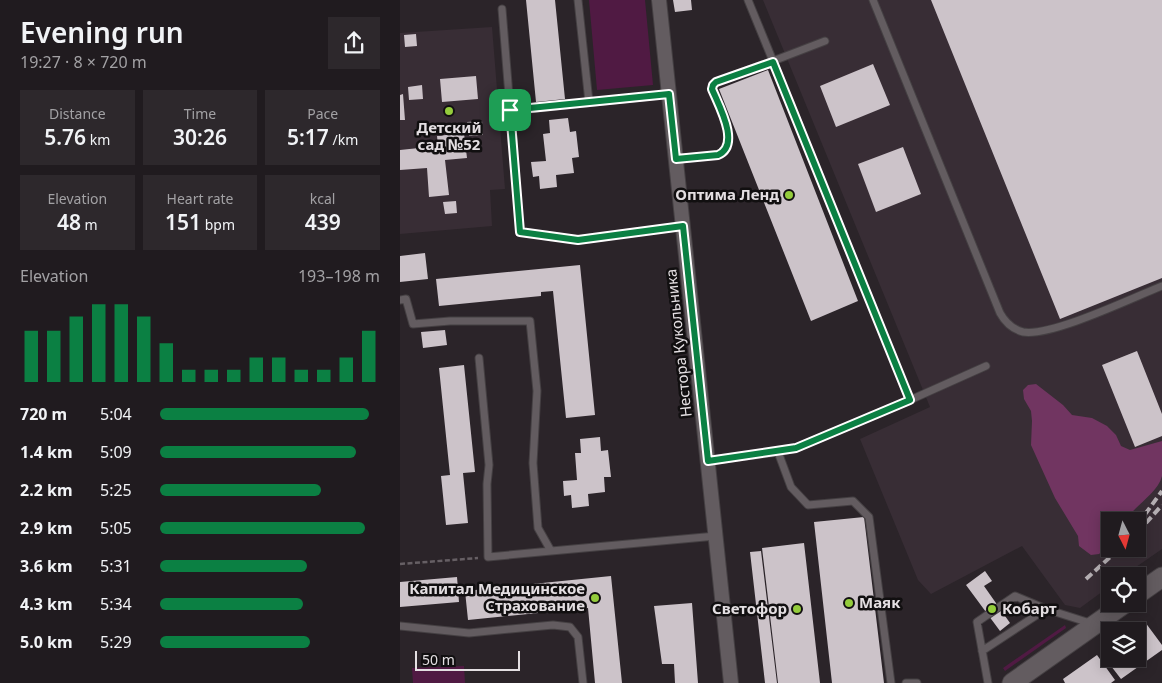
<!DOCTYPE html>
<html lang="en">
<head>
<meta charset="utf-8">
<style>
	:root { --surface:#201b1f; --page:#2d282c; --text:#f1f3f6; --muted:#a2a1a4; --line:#3d393d; --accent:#0b8043 }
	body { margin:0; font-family:"Noto Sans",sans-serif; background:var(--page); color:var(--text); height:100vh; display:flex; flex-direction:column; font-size:19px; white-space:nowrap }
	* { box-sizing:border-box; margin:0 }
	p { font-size:16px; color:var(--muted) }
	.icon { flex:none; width:28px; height:28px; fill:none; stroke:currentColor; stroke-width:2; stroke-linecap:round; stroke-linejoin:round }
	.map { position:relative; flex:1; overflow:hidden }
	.drawer { display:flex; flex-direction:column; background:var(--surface); width:400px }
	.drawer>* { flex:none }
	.needle { width:32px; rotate:174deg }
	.controls { position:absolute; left:701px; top:512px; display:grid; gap:10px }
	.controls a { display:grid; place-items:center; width:45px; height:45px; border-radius:0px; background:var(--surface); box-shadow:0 2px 12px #0003,0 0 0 1px var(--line); font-size:25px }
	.scale { position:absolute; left:15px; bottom:12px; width:105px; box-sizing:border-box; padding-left:5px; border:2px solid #e4dfe2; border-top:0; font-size:14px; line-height:18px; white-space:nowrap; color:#e4dfe2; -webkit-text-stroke:4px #110f10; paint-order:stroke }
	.pin { position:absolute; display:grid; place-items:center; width:42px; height:42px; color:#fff; margin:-21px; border-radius:10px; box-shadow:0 2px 8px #0006 }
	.round { display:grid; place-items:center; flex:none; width:52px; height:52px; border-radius:0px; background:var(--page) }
	.head { display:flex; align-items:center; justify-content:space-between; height:85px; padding:0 20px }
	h1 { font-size:28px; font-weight:600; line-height:38px }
	.figures { display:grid; grid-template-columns:repeat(3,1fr); gap:8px; height:85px; padding:5px 20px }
	.figures div { display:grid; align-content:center; border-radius:0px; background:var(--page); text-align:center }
	.figures b { font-size:21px; font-weight:600 }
	.figures small { font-size:14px; font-weight:400 }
	.figures p { font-size:14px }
	.chart { height:140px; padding:10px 20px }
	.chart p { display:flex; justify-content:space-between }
	.chart svg { width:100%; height:90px; margin-top:5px; stroke:var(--accent); stroke-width:6 }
	ul { padding:0 20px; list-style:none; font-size:16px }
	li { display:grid; grid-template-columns:80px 60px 1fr; align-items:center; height:38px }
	li i { height:12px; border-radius:6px; background:var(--accent) }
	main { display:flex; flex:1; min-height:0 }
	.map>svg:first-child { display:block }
</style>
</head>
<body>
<main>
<section class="drawer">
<div class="head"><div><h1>Evening run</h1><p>19:27 · 8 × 720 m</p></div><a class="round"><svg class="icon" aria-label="share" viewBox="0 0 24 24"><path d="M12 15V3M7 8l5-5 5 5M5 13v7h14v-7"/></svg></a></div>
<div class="figures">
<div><p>Distance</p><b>5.76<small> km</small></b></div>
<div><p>Time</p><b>30:26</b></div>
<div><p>Pace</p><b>5:17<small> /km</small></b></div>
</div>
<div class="figures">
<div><p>Elevation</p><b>48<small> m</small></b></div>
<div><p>Heart rate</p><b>151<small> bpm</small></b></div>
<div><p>kcal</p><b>439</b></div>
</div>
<div class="chart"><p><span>Elevation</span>193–198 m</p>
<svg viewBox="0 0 160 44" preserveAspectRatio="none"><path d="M5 44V19M15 44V19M25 44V12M35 44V6M45 44V6M55 44V12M65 44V25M75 44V38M85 44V38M95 44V38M105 44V32M115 44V32M125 44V38M135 44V38M145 44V32M155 44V19"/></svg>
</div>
<ul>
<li><b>720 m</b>5:04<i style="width:95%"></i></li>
<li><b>1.4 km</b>5:09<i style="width:89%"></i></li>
<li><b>2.2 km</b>5:25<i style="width:73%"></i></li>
<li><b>2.9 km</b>5:05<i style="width:93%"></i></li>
<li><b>3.6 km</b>5:31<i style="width:67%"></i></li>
<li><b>4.3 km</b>5:34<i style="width:65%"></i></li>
<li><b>5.0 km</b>5:29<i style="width:68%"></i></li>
</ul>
</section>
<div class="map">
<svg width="762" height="683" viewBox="0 0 762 683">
	<rect width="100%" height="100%" fill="#2b2429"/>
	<path fill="#382d35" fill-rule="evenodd" d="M363,0H762V549L723,576H710V586L680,608L665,605L622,546L531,594L518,580L460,439L530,407ZM710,521H738V549H710Z
		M92,27L105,189L90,190L92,226L0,234V33Z"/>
	<path fill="#501a43" d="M189,0H245L253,85L197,90Z
		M665,625L666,628L605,671L603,668Z
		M64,666L65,683H13L12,668Z"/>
	<path fill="#713561" d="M636,384L663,405L672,415L692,418L707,426L716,435L721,446L730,450L762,441C762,451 762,466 762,476C758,493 734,506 725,521H710V544L699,554L691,555L679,546L678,536L655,498L631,445L632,421L631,411L624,399L623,390L628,385Z"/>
	<path fill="#ccc3c9" d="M126,0H155L165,99L136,102Z
		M273,0H291L292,10L275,12Z
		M531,0H762V278L660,319Z
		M16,34L17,46L5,47L4,35Z
		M473,64L490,105L436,127L420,86Z
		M368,70L458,301L411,321L319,89Z
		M76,76L78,99L42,102L40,79Z
		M22,85L23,99L9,100L8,87Z
		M3,94L5,120H0V95Z
		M168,118L170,132L176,131L179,157L172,158L174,173L156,175L157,187L140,189L139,176L133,177L131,162L146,161L143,134L150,133L149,120Z
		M82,121L83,135L69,136L67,122Z
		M64,133L67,158L45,160L49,195L29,197L27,168L0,170V150L38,146L37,136Z
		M503,147L521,194L476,212L458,164Z
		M56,201L57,213L45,214L43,202Z
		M25,253L28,279L0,282V256Z
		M180,265L195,415L166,418L153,291L141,292V296L39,306L36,279Z
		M45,330L47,345L23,348L21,332Z
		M737,351L762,414V436L735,447L702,365Z
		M64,365L75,472L63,473L68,523L46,525L41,476L50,475L39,368Z
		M200,437L201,451L208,450L211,477H204L205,492L188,494L189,506L172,508L171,495L164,496L163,481L177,480L175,453H181L180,439Z
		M464,517L484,683H432L414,522Z
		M404,543L420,683H378L362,548Z
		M361,551L377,683H365L350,552Z
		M585,571L592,581L584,586L610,623L600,631L566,585Z
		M211,576L222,683H195L188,608L68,620L65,591Z
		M57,577L59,602L0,607V582Z
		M292,603L298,683H275L274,664H262L254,606Z
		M745,622L762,645V650L721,679L701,653L710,646V659H738V631H732Z
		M697,655L715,680L711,683H665L663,679Z"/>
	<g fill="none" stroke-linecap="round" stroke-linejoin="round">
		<defs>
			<path id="lane" d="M178,0L189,102
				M348,0L373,61L425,41
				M473,0L600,313C605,322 612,329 623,332C651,337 732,298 762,286
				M102,9L120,232L178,240L283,226
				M110,111L269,94
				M276,159L318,155C341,145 319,106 312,89L313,85L316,82L373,61L510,400L396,448L378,452
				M0,300L6,299L13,324L50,321H130L137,391L133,463L138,528L151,551L316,536
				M79,358L89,465L87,484L88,557L151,551
				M510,400L586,366
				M308,461L378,452L391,487L408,505L453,501L469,517L491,683
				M0,626L69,633L153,625L170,627L178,637L183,683
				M582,651L646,609
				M506,683H517
				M588,683L577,622L615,596L646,609L693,624"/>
			<path id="street" d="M259,0L331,683"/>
			<path id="secondary" d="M738,594L762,577
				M612,683L724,604"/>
		</defs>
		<use href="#lane" stroke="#454043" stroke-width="9"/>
		<use href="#street" stroke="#454043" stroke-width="16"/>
		<use href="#secondary" stroke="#454043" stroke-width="21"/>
		<path stroke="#665f64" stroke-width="2.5" stroke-dasharray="5 2.5" stroke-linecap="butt" d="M0,564L78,558"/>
		<use href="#lane" stroke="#635c60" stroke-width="7"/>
		<use href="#street" stroke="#635c60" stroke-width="14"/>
		<use href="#secondary" stroke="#635c60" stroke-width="19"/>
		<path stroke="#b4aeb2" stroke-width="4" stroke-dasharray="8 4" stroke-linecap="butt" d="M738,524L762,491
			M738,532L762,505
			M686,579L719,549"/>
	</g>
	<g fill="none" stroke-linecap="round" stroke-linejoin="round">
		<defs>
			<path id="route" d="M373,62L510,400L396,448L308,461L283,226L178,240L120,232L110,110L269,94L276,159L318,155C341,145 319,106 312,89L313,85L316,82Z"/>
		</defs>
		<use href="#route" stroke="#fff" stroke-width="10"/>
		<use href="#route" stroke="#0b8043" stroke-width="6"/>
	</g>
	<g fill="#94cc3c" stroke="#110f10" stroke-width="2">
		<circle cx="49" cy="111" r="5"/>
		<circle cx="389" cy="195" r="5"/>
		<circle cx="195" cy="598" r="5"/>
		<circle cx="449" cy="603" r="5"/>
		<circle cx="397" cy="609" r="5"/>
		<circle cx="592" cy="609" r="5"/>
	</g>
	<g text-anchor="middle" stroke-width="5" stroke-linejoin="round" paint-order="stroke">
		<g font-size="15" font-weight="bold" fill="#e4dfe2" stroke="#110f10" text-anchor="end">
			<text x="49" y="133" text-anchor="middle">Детский<tspan x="49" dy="17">сад №52</tspan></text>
			<text x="379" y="200">Оптима Ленд</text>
			<text x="185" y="594">Капитал Медицинское<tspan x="185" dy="17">Страхование</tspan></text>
			<text x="459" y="608" text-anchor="start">Маяк</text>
			<text x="387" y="614">Светофор</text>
			<text x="602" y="614" text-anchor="start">Кобарт</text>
		</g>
		<g font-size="15" fill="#e4dfe2" stroke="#110f10">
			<text transform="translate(279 343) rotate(-96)" y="5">Нестора Кукольника</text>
		</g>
	</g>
</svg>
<div class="controls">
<a><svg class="needle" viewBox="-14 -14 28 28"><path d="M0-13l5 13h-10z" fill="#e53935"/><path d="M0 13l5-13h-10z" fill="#a2a1a4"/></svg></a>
<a><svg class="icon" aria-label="locate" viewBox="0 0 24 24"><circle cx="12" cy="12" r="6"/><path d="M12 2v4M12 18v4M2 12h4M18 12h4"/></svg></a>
<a><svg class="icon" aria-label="layers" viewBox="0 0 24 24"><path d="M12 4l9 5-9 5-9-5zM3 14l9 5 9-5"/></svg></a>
</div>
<div class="scale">50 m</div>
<div class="pin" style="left:110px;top:110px;background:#1e9e55"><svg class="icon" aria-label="arrive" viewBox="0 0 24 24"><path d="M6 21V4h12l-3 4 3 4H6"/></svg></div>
</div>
</main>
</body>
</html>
